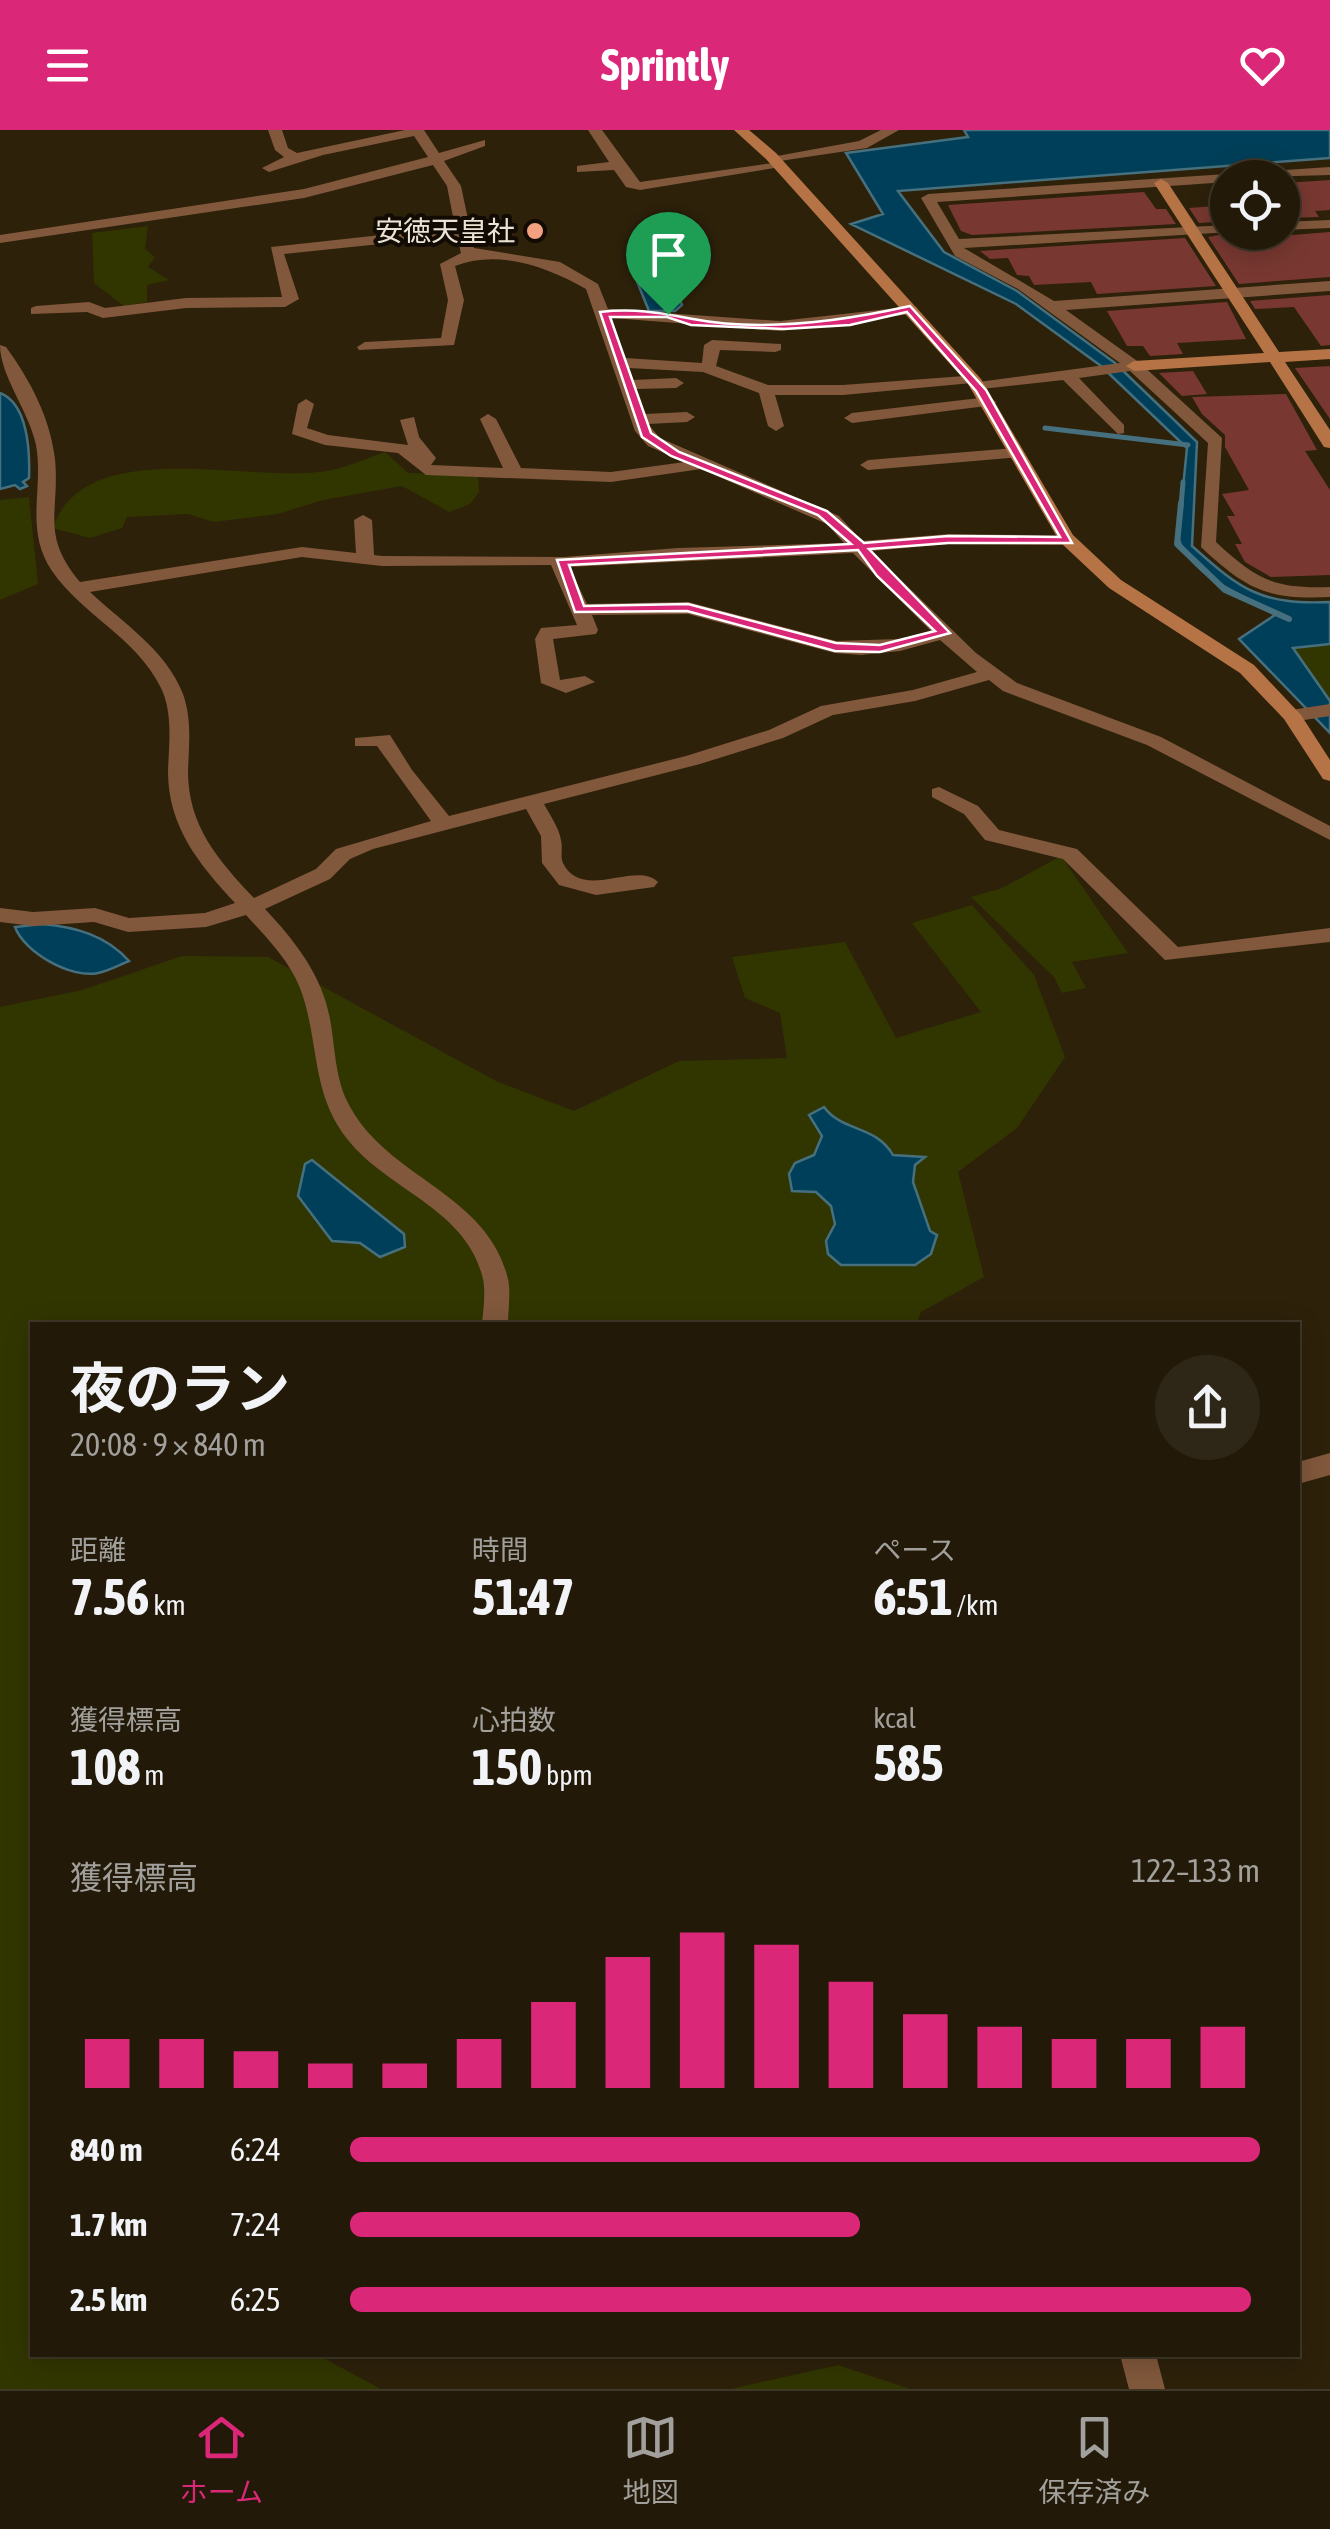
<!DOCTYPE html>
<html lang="ja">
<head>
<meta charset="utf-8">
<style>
	:root { --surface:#221908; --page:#2e2616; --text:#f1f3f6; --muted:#a2a09c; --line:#3f3829; --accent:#db2777 }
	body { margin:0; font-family:"Asap Condensed","Noto Sans JP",sans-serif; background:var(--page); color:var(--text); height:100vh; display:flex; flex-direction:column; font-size:38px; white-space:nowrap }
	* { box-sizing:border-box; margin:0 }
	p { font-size:32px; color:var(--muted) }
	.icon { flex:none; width:55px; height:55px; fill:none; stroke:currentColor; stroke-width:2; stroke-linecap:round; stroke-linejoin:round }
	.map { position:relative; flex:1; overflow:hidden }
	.side { position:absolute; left:30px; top:1192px; width:1270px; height:1035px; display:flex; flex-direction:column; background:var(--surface); border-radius:0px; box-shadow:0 5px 25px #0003,0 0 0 2px var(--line) }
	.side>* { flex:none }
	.buttons { position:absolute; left:1210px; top:30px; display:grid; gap:20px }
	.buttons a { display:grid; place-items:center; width:90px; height:90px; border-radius:50%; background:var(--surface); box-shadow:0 5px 25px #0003,0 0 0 2px var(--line); font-size:50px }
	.pin { position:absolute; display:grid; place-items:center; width:85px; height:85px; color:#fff; margin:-102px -42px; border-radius:50% 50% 50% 0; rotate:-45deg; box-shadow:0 0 10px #0007 }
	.pin .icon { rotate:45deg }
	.round { display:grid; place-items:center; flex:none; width:105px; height:105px; border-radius:52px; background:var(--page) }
	.overview { display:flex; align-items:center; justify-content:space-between; height:170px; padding:0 40px }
	h1 { font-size:55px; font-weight:700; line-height:75px }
	.figures { display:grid; grid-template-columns:repeat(3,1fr); gap:15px; height:170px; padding:10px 40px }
	.figures div { display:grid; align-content:center }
	.figures b { font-size:50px; font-weight:700 }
	.figures small { font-size:28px; font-weight:400 }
	.figures p { font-size:28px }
	.chart { height:280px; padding:20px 40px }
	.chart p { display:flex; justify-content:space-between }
	.chart svg { width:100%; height:180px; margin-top:10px; stroke:var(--accent); stroke-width:6 }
	ul { padding:0 40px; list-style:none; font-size:32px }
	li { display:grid; grid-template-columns:160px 120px 1fr; align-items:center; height:75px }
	li i { height:25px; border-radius:12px; background:var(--accent) }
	header { display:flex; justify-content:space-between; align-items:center; height:130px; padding:0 40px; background:var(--accent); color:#fff; font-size:45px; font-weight:700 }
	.tabs { display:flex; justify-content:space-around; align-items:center; height:140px; border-top:2px solid var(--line); background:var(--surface); font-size:28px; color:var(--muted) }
	.tabs a { display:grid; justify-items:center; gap:5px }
	.tabs .active { color:var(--accent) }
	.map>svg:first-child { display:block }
</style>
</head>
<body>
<header><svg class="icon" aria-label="menu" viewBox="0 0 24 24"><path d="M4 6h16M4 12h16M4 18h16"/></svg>Sprintly<svg class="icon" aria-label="heart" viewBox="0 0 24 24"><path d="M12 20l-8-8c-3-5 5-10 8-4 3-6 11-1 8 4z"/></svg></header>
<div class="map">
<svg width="1330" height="2259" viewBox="0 0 1330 2259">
	<rect width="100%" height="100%" fill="#2d210a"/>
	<path fill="#313600" d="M148,96L145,119L155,127L148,137L169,150L147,155V172L124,176L94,153L92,103Z
		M385,322L408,343L478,345L479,362L470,374L449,382L402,356L323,370L278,384L214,392L188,384L127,387L122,398L90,408L53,398C84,303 250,354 327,341C346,338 367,328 385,322Z
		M29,367L38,454L0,470V370Z
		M1330,515V571L1293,518Z
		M1061,726L1128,823L1072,832L1086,858L1062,863L1054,847L971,767L1002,758Z
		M972,775L1034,845L1065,927L1017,998L958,1042L984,1147L921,1182L916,1195H32V2225H318L381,2259H0V877L82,860L182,826L268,827L496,951L574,981L679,931L787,928L780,883L745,868L732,827L845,812L896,908L981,882L912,793Z
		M838,2235L910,2259H731Z"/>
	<path fill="#003f59" stroke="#46707e" stroke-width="2.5" d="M964,0H1330V28L898,61L944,122L1017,161L1115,233L1197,312L1192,416C1242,461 1262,475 1330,472V514L1293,518L1330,571V603L1239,509L1278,483C1244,467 1190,446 1178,407L1187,318L1101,236L1016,174L851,94L883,84L846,23L968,7Z
		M652,132L667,139L682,175L675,181H649L630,134Z
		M0,263C28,274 30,321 29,348L23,352L27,356L20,359L15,355L0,359Z
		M42,794C75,797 106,805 129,831C119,835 108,841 98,843C71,849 24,822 15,797Z
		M824,977C842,1002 876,995 893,1025L925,1027L915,1035L913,1052L930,1101L937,1105L931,1124L915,1135H841L828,1124L826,1111L835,1094L831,1076L816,1062L792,1061L789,1044L795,1033L814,1025L822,1006L809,985Z
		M312,1030L404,1104L405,1117L380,1127L360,1113L332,1111L298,1066L305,1034Z"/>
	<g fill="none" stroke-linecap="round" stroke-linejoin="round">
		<path stroke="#46707e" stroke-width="5" d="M1045,298L1188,315
			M1181,376L1183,352"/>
		<path stroke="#46707e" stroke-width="6" d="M1181,373L1177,414L1225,460L1289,489"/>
	</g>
	<path fill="#783831" d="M1330,50V80L1315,81L1319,87L1285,88L1282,74L1300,73L1284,53Z
		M1144,62L1156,79H1166L1176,94L972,105L961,101L948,75Z
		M1228,75V91L1199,93L1189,78Z
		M1235,102L1240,109L1330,102V147L1239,154L1208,107Z
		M1185,108L1216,156L1097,164L1091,152L1034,155L1029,146L1017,145L1008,128L990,129L980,121Z
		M1330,165V215L1321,216L1294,177L1255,179L1250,171Z
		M1227,172L1246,209L1177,213L1183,224L1150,226L1143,216H1127L1107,181Z
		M1330,236V289L1295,238Z
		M1193,241L1207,264L1182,266L1159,243Z
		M1286,264L1317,320L1305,321L1330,360V445L1271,447L1245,432L1235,414H1242L1227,386H1235L1222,364L1249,360L1225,317V305L1202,284L1192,267Z"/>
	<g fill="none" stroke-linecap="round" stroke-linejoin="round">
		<path fill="#81583c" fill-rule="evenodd" d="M268,0H282L288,18L297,23L405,0H424L439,23L485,10V16L444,31L461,56L474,118L560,132L598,154L608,179L780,191L915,176L918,179L910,184L780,201L612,188L625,228L702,233L704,215L712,210L781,214V220L775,222L720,220L716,236L768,255H843L978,245V251L972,253L843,265H775L784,296L776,301L768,296L759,263L703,242L629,238L633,250L676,248L684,253L676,258L636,259L645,284L687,282L695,287L687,292L648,294L660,308L839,386L862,411L949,404L1074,406V414L1068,415L949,414L871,421L976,523L1017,553L1161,607L1330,696V710L1147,615L1003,561L989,550L915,571L833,585L783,608L700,634L544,674C550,685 559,698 561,710C563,717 560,727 563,733C582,772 636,730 658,752L654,757L596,765L559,755L542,733L541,706L526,679L373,719L350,729L330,749L265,779C295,811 322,845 330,889C335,916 335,946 347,971C384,1048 487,1061 508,1149C511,1163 508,1180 508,1195H482C483,1181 486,1163 483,1149C467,1079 389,1061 348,1010C310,963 320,911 300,858C289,830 266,807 246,785L206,797L128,802L94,792L33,796L0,792V778L33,782L95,778L129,788L205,783L235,773C199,734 168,697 168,641C169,613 173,583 161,558C137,508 82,485 52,441C24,399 44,360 36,315C29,281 0,246 0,215L6,217C30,250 50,287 55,329C60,383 40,404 80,452L302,417L356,423L354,390L363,385L372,390L374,425L382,426L564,427L678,418L844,413L827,394L701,339L611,352L426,345L398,323L325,315L292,304L298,274L306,269L314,274L307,298L328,305L408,315L400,290L414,287L419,307L436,328L431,335L503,338L480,289L488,284L496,289L521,338L611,342L685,332L648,316L635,301L586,159C547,137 499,119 455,136L464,170L454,215L359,220L357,217L365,212L441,208L448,170L440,134L461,123L457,106L284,124L299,169L285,177L186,178L103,188L87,182L31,184V178L36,176L89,172L105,178L186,168L282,167L271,117L455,97L447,56L433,35L304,68L0,113V105L304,59L428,27L414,6L323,25L269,42L262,38L284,27L275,20ZM853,423L931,501L899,509L836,511L688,472L587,474L569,437ZM302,427L382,436L551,435L577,495L541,498L535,509L541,553L566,563L595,552L585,546L560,550L553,509L596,504L598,500L592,485L688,484L835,523L861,525L900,521L940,510L977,542L913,560L821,576L769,600L686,626L449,686L412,640L390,605L355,608V616H377L431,691L336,719L316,739L254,768C218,730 188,696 188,641C189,615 192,589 183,564C166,520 123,493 90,462Z
			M588,0H602L640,52L780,32L787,36L640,60L626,57L614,40L577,42V36L609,32Z
			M881,0H899L867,18L773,32L766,28L859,11Z
			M1330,37V45L1228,48V52L937,72L959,109L1228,95V102H1231L964,118L1054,171L1330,151V161L1066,180L1140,233L1222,308L1216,412C1257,450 1274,459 1330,457V467C1267,470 1246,459 1201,417L1208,313L1130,241L1079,248L1124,295V303L1118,304L1063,250L972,260L970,257L978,252L1120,233L1018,159L955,126L921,68L928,64Z
			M1330,90V98L1282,100V92Z
			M988,267L996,272L994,275L852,293L844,288L852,283Z
			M1015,318L1021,319V327L868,340L860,335L868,330Z
			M1330,574V586L1291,592L1281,586L1291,580Z
			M939,657L978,676L999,700L1077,719L1178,817L1330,798V812L1165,830L1063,729L985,710L964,684L932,667V659Z
			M1330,1323V1345L1298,1354V1332Z
			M1120,2225H1156L1165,2259H1129Z"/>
		<path fill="#b67446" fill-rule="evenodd" d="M734,0H749L776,23L981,249L1073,405L1121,450L1254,535L1301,585L1330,630V651L1323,649L1284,589L1240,543L1109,458L1060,412L968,254L766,29Z
			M1161,49L1168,53L1279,222L1330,219V229L1285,232L1330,300V318L1324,317L1270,232L1134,241L1126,236L1134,231L1264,223L1154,53Z"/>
	</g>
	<path fill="#db2777" stroke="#fff" stroke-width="2.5" fill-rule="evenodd" d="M910,176L986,260L1072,413H948L869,419L950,503L880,522L835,521L687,481L575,482L557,430L851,414L818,385L671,326L642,307L600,182C635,178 660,183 693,189C760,202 843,191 910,176ZM907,182L976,261L1060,407L948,406L864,413L827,381L679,322L651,303L610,187H667L691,195L784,199L850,195ZM858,420L877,446L935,501L880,515L836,513L688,474L584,476L569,435Z"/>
	<circle fill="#f2a080" stroke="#110b04" stroke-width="4" cx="535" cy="101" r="10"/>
	<g text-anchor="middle" stroke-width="8" stroke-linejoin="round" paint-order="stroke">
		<g font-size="28" fill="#ebe3d5" stroke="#110b04" text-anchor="end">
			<text x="515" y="111">安徳天皇社</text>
		</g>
	</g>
</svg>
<div class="buttons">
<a><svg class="icon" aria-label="locate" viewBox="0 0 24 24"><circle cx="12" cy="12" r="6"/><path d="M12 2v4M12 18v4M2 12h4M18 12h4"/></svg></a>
</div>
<div class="pin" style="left:668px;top:184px;background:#1e9e55"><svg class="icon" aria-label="arrive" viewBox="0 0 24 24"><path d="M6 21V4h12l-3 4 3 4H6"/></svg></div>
<section class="side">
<div class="overview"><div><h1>夜のラン</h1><p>20:08 · 9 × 840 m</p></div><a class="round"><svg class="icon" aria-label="share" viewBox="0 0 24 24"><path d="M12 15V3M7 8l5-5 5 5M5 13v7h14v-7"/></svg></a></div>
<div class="figures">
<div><p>距離</p><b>7.56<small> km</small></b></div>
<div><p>時間</p><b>51:47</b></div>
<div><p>ペース</p><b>6:51<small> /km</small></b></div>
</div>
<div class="figures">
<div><p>獲得標高</p><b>108<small> m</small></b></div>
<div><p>心拍数</p><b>150<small> bpm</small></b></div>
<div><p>kcal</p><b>585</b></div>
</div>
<div class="chart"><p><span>獲得標高</span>122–133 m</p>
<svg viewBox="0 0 160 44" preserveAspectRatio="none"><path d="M5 44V32M15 44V32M25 44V35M35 44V38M45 44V38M55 44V32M65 44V23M75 44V12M85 44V6M95 44V9M105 44V18M115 44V26M125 44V29M135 44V32M145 44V32M155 44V29"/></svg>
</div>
<ul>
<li><b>840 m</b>6:24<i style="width:100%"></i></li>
<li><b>1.7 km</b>7:24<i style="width:56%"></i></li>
<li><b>2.5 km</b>6:25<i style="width:99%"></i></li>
</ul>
</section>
</div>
<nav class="tabs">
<a class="active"><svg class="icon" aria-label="home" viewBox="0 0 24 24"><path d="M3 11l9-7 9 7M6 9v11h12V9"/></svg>ホーム</a>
<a><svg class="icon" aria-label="map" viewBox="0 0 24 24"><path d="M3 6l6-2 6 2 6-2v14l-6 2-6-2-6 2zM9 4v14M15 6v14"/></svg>地図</a>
<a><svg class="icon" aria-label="saved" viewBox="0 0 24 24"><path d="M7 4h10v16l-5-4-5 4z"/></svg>保存済み</a>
</nav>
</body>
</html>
